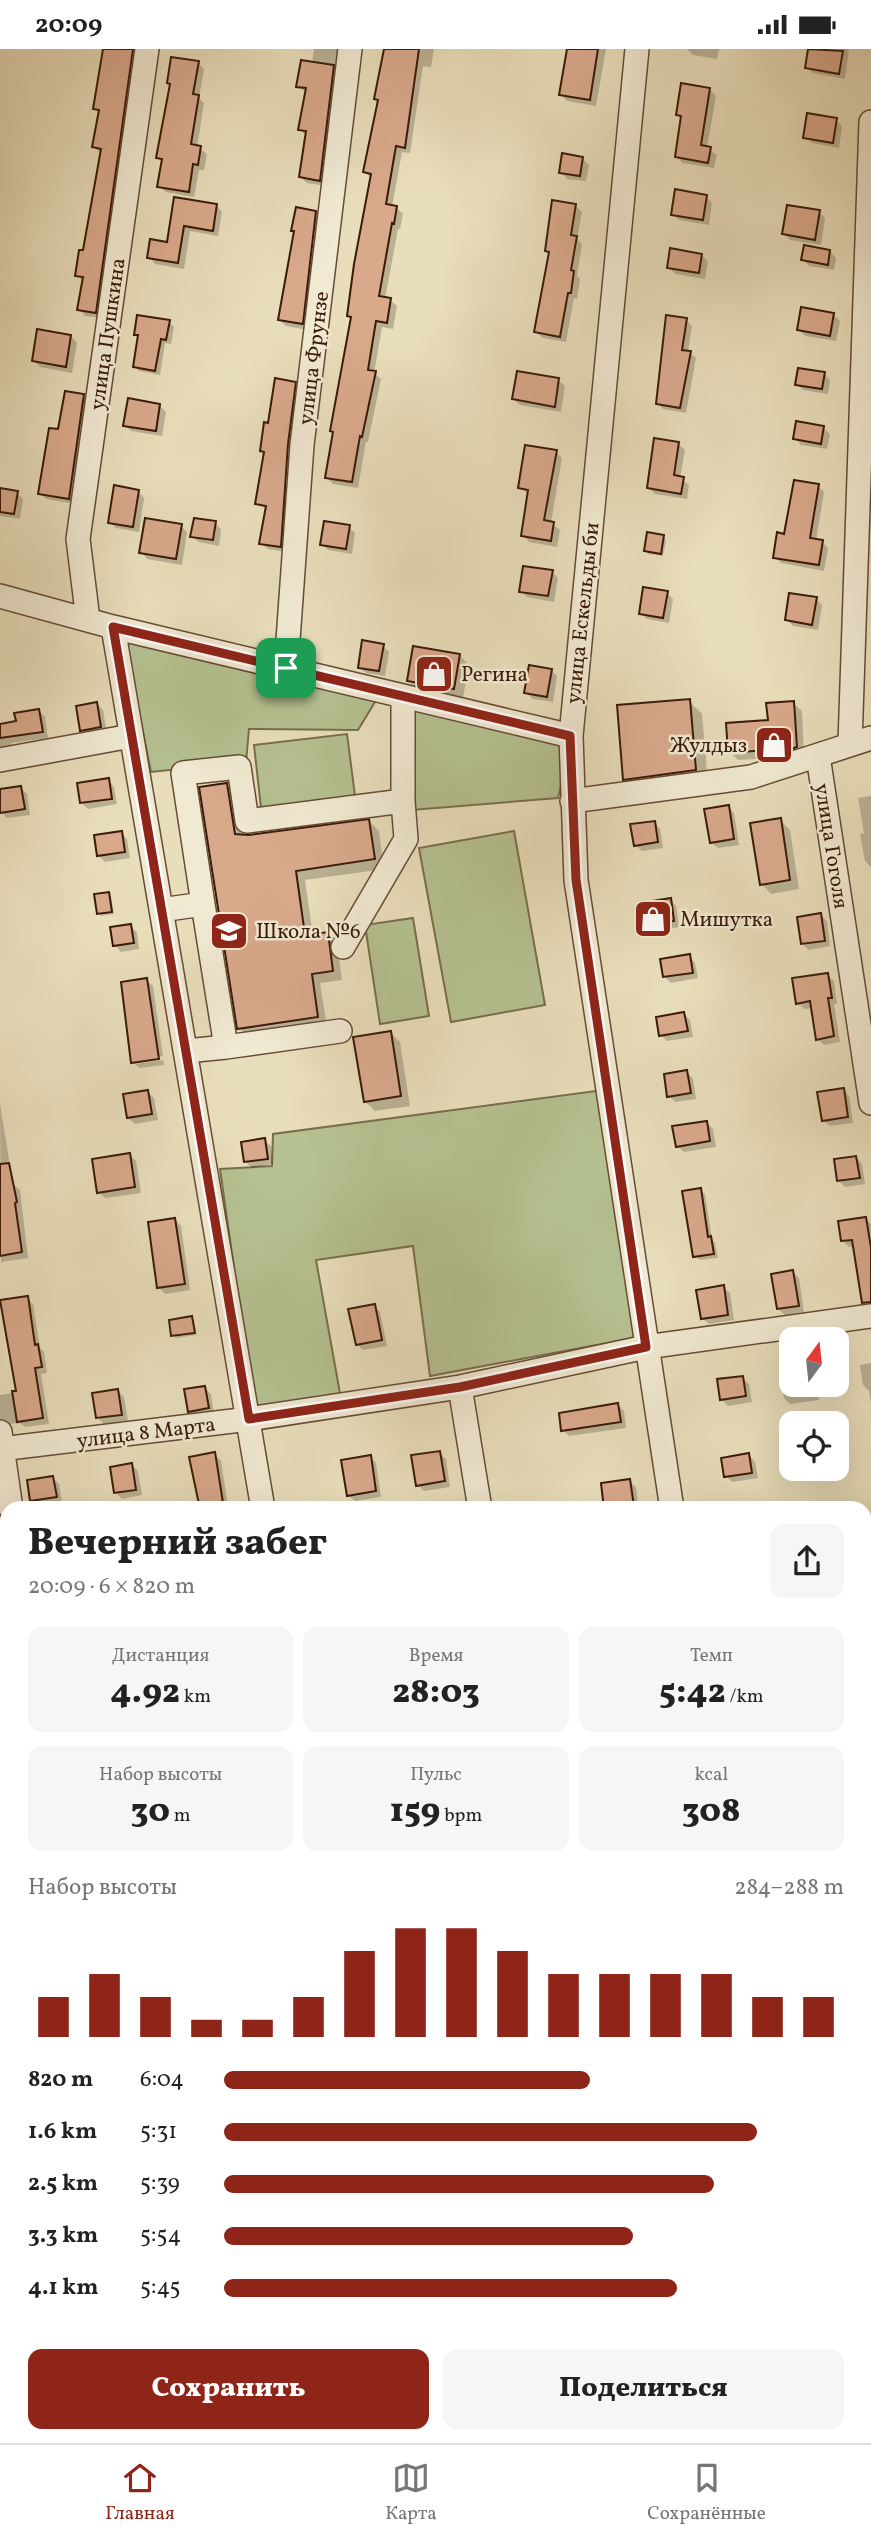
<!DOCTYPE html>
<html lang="ru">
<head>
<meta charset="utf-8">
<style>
	:root { --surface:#fff; --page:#f6f6f6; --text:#222; --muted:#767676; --line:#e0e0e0; --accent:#8f2418 }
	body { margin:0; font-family:Vollkorn,serif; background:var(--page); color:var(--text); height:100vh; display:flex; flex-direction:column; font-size:26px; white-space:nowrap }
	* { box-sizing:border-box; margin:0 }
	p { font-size:23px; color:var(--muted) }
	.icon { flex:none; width:38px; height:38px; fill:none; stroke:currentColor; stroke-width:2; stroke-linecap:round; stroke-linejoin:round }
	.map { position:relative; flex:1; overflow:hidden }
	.sheet { position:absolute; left:0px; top:1452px; width:872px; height:942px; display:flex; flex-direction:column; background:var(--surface); border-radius:21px 21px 0 0; box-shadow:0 7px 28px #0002 }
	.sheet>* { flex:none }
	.needle { width:46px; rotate:15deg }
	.tools { position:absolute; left:779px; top:1278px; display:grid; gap:14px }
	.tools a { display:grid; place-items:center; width:70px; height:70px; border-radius:14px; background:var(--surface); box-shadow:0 7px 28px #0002; font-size:35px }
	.pin { position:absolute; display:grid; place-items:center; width:60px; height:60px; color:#fff; margin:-30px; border-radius:14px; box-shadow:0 4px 10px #0006 }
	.round { display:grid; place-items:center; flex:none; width:74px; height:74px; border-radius:14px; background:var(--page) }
	.head { display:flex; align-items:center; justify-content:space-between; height:119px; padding:0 28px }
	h1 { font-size:38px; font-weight:800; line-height:52px }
	.metrics { display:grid; grid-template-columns:repeat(3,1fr); gap:10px; height:119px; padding:7px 28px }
	.metrics div { display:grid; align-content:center; border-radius:14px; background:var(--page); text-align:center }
	.metrics b { font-size:35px; font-weight:800 }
	.metrics small { font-size:19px; font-weight:400 }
	.metrics p { font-size:19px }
	.chart { height:196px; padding:14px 28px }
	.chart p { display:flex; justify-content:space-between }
	.chart svg { width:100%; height:126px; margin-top:7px; stroke:var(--accent); stroke-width:6 }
	.primary-button { display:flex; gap:14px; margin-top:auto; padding:14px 28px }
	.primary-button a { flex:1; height:80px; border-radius:14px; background:var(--accent); color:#fff; font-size:28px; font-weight:800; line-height:80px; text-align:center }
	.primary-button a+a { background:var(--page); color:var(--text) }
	ul { padding:0 28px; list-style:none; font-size:23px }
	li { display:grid; grid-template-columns:112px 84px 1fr; align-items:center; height:52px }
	li i { height:18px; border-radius:9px; background:var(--accent) }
	.status { display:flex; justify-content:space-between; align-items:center; height:49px; padding:0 35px; background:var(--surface); direction:ltr }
	.status svg { height:19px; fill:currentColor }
	.tab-bar { display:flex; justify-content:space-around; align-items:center; height:98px; border-top:2px solid var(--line); background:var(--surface); font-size:19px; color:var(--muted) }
	.tab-bar a { display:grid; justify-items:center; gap:4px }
	.tab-bar .on { color:var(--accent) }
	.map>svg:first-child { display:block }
</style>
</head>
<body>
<div class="status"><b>20:09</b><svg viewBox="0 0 49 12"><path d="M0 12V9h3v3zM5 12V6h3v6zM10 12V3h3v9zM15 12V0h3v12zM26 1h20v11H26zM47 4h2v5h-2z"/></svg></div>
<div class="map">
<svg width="871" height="2394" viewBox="0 0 871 2394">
	<rect width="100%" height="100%" fill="#e9debb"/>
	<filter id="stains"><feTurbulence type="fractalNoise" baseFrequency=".00286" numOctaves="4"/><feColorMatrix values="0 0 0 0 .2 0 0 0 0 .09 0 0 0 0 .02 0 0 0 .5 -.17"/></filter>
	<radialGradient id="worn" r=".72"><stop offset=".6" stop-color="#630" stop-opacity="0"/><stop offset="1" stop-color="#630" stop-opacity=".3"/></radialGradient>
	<path fill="#b5c191" stroke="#786e4d" stroke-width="2" d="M124,589L378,648L358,681L249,680L246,713L151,723Z
		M410,653L571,692L558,749L412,761Z
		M347,685L355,747L261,759L254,696Z
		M514,782L545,956L451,973L419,799Z
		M413,869L429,967L380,975L365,876Z
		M603,1041L634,1289L430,1327L413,1197L316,1211L341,1350L254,1360L220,1120L272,1117L273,1085Z"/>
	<path fill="#0003" d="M103,0H142L102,269L85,267L79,260L83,233L77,226L85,203L101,104L94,98L100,65L95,59Z
		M314,0H345L326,137L307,134L300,128L307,87L300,81L307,44L298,37L312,15Z
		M385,0H434L431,18L423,17L410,104L402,103L392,158H396L403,165L400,180H398L385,250L390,251L397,257L393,280L382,278L374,324L381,330L368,393H366L358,439L333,435L327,429L352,270L348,267L372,130L365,123L379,53L376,50Z
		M567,0H606L596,57L567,52L561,45Z
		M687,0H719L717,10L693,6Z
		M810,0H849L845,30L813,24L807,18Z
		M198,14L204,20L199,49L204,54L197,98L207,105L204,121H199L194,148L166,143L159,137L163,114L158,108Z
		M710,41L716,47L707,99L717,106L714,119L683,114L676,107L683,70L678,65Z
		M836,71L842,77L839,99L812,94L805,88Z
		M582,109L589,116L586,132L567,130L561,123Z
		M706,147L712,154L709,176L679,171L672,165Z
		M175,150L216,156L222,163L218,187L190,182L184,220L155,215L149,208L168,195Z
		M576,157L582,163L577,190L582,195L577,227L580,230L577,250L574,249L566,293L543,289L536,283L550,205L547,202Z
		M315,163L322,170L308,281L286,277L279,271L296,184Z
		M819,163L825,169L821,196L790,191L784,185Z
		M830,202L836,209L834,221L809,217L803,210Z
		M701,206L708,212L705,230L675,225L669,218Z
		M833,265L840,272L836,292L805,287L799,281Z
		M686,271L692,277L688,303L696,309L686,364L663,360L657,354Z
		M169,273L174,278L171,295L165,294L160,326L139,322L134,317L139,289L135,285Z
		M71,287L77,294L72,324L40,318L34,312Z
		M824,325L830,331L828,345L803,341L797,335Z
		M558,331L565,337L561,363L520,356L514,350Z
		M295,334L301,340L286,503L268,500L261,494L267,461L257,454L266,405L261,401L270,376Z
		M83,347L90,353L75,455L46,450L40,444Z
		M160,357L166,363L162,387L131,382L125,376Z
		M823,379L830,385L827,400L801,396L795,389Z
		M678,395L685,401L680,429L689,436L687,450L655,445L649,439Z
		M556,403L562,409L551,474L560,481L557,498L529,493L523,486L529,445L519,438Z
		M818,437L824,443L816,492L822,493L828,499L824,522L781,514L775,508Z
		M0,441L17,444L23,450L20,470L0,467Z
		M138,442L144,449L139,483L116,479L110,473Z
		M215,474L221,480L219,497L199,493L192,487Z
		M181,477L187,483L182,516L147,510L141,503Z
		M349,478L355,484L352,505L328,501L322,495Z
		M663,488L666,491L663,507L648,505L646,502Z
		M552,523L558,529L554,553L527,548L521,542Z
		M667,544L673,550L669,574L647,570L641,564Z
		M816,550L822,556L818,581L793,577L787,571Z
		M383,597L389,603L385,627L366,624L359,618Z
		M459,606L469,616L463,649L419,642L409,632Z
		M551,621L557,627L553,653L533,650L526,644Z
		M689,652L702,665L708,734L638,743L625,730Z
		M793,654L802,662L804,707L738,711L730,703Z
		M97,655L103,661L107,684L88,688L82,681Z
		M39,662L45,668L48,689L11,694L12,700L0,701V677L18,674Z
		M108,731L114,738L117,755L88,760L82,754Z
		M227,736L236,746L243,787L369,772L379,782L384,820L305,831L313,887L327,885L337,895L342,931L320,934L327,977L249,988L239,979Z
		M21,739L27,745L30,766L7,769L1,763L0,742Z
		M871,747V818L865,812L860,785L864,784L858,749Z
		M728,758L734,764L739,796L718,799L711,793Z
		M780,771L790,781L799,840L771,845L762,835Z
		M654,773L660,780L663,799L642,802L635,796Z
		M121,784L127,790L130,809L105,813L98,806Z
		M108,845L111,847L114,865L101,867L99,864Z
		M670,851L676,857L679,878L657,882L651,875Z
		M820,866L827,872L830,897L809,901L802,895Z
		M131,877L137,884L139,900L121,903L115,896Z
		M689,907L695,914L698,929L671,934L664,927Z
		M827,926L834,932L837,955H834L840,993L824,996L818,990L813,959L804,960L798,954Z
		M146,931L153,937L163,1007L135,1012V1015L163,1011L164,1016L139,1019L133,1013Z
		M684,965L690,971L693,988L667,992L661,986Z
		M391,984L400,993L410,1057L375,1062L365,1052Z
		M687,1023L693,1030L696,1050L675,1053L669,1047Z
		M843,1041L849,1047L853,1074L830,1077L823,1071Z
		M148,1043L154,1049L158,1071L135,1075L128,1069Z
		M0,1055L13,1135L20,1141L28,1209L1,1213Z
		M707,1074L713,1080L716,1098L684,1103L677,1097Z
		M264,1091L271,1097L273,1115L252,1119L246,1113Z
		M130,1106L136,1112L141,1144L105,1149L99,1143Z
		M856,1108L862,1115L865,1135L845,1138L839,1132Z
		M700,1141L705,1145L712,1190L715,1194L718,1209L700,1211L695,1207Z
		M175,1170L181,1177L190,1241L165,1245L159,1238Z
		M865,1170L871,1175L869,1255L863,1249L855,1197L849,1198L843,1192Z
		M792,1223L799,1229L804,1263L785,1266L778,1260Z
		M723,1238L730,1244L734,1271L709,1275L702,1269Z
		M27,1249L33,1255L40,1299L44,1303L47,1324L41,1325L49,1375L25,1378L20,1374L0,1376V1346L18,1343Z
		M374,1257L380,1263L387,1297L363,1301L357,1295Z
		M192,1269L194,1272L196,1286L176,1289L173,1286Z
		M871,1314V1355L869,1342L863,1336L860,1316Z
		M791,1324V1335H816L819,1351L790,1355L784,1349L781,1325Z
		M742,1329L749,1335L752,1353L728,1357L722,1351Z
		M205,1339L211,1345L214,1365L196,1368L189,1362Z
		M118,1342L124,1348L128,1372L104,1375L98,1369Z
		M617,1356L624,1362L626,1379L569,1387L563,1381Z
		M439,1404L446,1410L450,1438L424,1442L418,1436Z
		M214,1405L221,1412L227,1451L232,1460H201Z
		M749,1406L755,1413L758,1429L732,1433L726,1427Z
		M370,1408L376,1414L381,1448L355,1452L348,1446Z
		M132,1416L138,1422L142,1446L122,1450L115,1443Z
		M53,1429L59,1435L62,1454L38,1457L32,1451Z
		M629,1432L636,1438L639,1460H606Z
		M0,1643L5,1647L7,1661V1670L0,1671Z
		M7,1709V1806L0,1760V1710Z
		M7,2218V2252L0,2253V2219Z
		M864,2219L869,2224L871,2234V2335L864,2336Z
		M871,2374V2394L868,2390L865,2375Z
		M262,2387H284L288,2394H286L285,2389H281L282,2394H242V2390Z
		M347,2387H380L381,2394H348Z
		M451,2387H483V2388L456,2392Z"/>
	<path fill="#d9a98c" stroke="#3a1a09" stroke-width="2" d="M103,0H133L96,264L77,261L83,228L75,227L79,201H83L101,100L92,98L99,61L93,60Z
		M384,0H419L405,99L396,97L386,155L397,157L394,175L392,174L379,247L391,249L387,274L376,272L368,321L376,322L362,388L360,387L352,433L325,429L333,383L330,382L351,268L347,267L354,215L371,125L363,123L378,51L374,50Z
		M567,0H598L590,51L559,46Z
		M808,0L843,2L839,25L805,19Z
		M171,8L199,12L193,45L199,46L191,95L201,97L198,116L193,115L189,143L157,138L162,110L156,109L170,35L167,34Z
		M301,11L334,16L320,132L299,128L306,82L298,81L306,39L296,38Z
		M681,34L710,39L701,96L711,98L708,114L675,108L681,67L676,66Z
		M807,64L837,69L833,94L803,89Z
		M562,104L583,108L580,127L559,124Z
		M675,140L707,146L703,171L671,166Z
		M174,148L217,155L213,182L184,177L178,214L147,209L150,190L167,193Z
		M552,151L576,155L571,186L577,187L571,221L574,222L571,244H568L560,288L534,283L549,203L545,202Z
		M787,156L820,161L815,191L782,185Z
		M296,158L316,162L303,275L278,271L294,182H291Z
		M804,196L830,201L828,216L801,211Z
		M670,199L702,205L699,224L667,219Z
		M801,258L834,264L830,287L797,281Z
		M137,266L170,271L166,291L161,290L155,322L133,318L138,286H134Z
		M666,266L687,269L682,301L691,302L680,359L656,355Z
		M37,280L71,286L66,318L32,312Z
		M798,319L825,323L822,340L795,336Z
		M517,322L559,329L555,358L512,350Z
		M275,329L296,333L288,395L281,498L259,495L266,457L255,455L264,403L260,402L264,373L268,374Z
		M65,342L84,345L69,450L38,445L49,379L58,380Z
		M128,349L160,355L156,382L123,377Z
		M796,372L824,377L821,395L793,390Z
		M654,389L679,393L674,426L684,428L681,445L647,439Z
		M525,396L557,401L544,471L554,473L551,492L521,487L528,441L518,439Z
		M794,431L819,435L810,489L823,491L819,516L773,509L777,483L784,485Z
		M114,436L139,441L133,478L108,474Z
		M0,439L18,442L14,465L0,463Z
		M145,469L182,475L176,510L139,504Z
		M194,469L216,472L213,491L190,488Z
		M324,472L350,476L346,500L320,496Z
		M647,483L664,486L661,505L644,502Z
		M523,517L553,521L548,547L519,543Z
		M643,538L668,542L663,569L639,565Z
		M789,544L817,548L812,576L785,571Z
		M362,591L384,595L379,622L358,619Z
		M413,597L460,605L454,640L407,632Z
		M529,616L552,620L547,648L524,644Z
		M690,650L696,721L623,731L617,656Z
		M794,652L797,698L770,707L769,701L728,704L726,674L768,671L766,654Z
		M97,653L101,678L80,682L76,657Z
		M39,660L43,683L0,689V675L16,672L14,664Z
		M109,729L112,750L80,754L77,734Z
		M227,734L235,785L249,786L369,770L375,810L296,822L305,886L328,883L333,922L312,925L318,968L237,980L199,738Z
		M21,737L25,760L0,764V740Z
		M729,756L734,790L710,794L704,760Z
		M781,769L790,831L760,836L750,774Z
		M655,772L658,793L634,797L630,775Z
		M122,782L125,803L97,807L94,786Z
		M109,843L112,863L97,865L94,845Z
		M671,849L674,872L649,876L646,853Z
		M821,864L825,892L801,895L797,868Z
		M131,875L134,894L113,897L110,878Z
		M690,905L693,924L663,928L660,910Z
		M828,924L832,949H828L834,987L816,991L810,952L796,955L792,929Z
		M147,929L159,1010L131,1014L121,933Z
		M684,963L688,982L659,987L656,968Z
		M391,982L401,1047L364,1053L353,988Z
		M687,1021L691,1044L667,1048L664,1025Z
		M844,1039L848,1068L822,1072L817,1043Z
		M148,1041L152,1065L127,1069L123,1045Z
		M707,1072L710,1092L676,1098L672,1077Z
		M265,1089L268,1110L244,1113L241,1093Z
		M130,1104L135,1138L97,1144L92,1110Z
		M856,1107L860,1129L837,1132L834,1110Z
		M9,1114L17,1153L15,1154L22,1203L0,1207V1115Z
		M701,1139L708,1188L711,1187L714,1205L693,1208L682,1142Z
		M866,1168L871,1199V1253L862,1254L852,1191L841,1192L838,1172Z
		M175,1169L185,1235L157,1239L148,1173Z
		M793,1221L799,1257L777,1260L771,1225Z
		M724,1236L728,1266L701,1270L696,1241Z
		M28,1247L35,1296L38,1295L42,1318L35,1319L43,1369L17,1373L12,1342H16L0,1251Z
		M375,1255L382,1291L356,1296L348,1260Z
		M192,1267L195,1284L171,1287L169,1271Z
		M743,1327L746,1347L720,1351L717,1330Z
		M205,1337L209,1359L188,1363L184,1340Z
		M118,1340L122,1366L96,1369L92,1344Z
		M618,1354L621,1373L561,1382L559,1364Z
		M440,1402L445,1432L416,1437L411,1406Z
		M215,1403L224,1460H200L189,1408Z
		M749,1404L752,1424L724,1428L721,1409Z
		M371,1406L376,1442L347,1447L341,1411Z
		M132,1414L136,1441L114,1444L110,1418Z
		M53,1427L57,1448L30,1452L27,1431Z
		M630,1430L634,1457L604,1460L601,1434Z"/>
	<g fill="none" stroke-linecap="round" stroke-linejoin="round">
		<defs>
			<path id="minor" d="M637,0L571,687L576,831L672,1460
				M0,547L113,578L571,687
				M88,571L78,490L147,0
				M113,578L263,1460
				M286,619L302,396L350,0
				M403,647V752
				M850,695L871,73
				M818,707L871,1054
				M0,711L131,687
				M572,752L751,728L871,689
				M203,855L183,724L239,718L247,772L403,752L406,790L343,898
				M161,861L203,855L226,998L340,982
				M186,1002L226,998
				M460,1338L480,1460
				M0,1383L11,1460
				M0,1400L249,1370L460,1338L646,1298L871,1267
				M864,1946L871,1945
				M0,2066L7,2065
				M0,2278L7,2277
				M410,2387L411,2394
				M826,2387L827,2394
				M643,2394L696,2387"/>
		</defs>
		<use href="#minor" stroke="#664b36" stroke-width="26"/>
		<use href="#minor" stroke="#f1ead3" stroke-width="23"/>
	</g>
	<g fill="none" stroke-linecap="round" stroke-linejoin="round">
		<defs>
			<path id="route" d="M113,578L570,687L576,831L646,1298L460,1338L249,1370Z"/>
		</defs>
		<use href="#route" stroke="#fff" stroke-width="14"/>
		<use href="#route" stroke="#8f2418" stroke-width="9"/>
	</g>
	<defs>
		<symbol id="shop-square" viewBox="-11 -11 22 22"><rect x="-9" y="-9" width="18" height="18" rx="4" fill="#8f2418" stroke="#f1ead3"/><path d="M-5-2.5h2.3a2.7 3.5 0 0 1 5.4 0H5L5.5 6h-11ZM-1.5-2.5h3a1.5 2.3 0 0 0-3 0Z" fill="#fff"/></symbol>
		<symbol id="school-square" viewBox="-11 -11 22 22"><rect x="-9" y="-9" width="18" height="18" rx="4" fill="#8f2418" stroke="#f1ead3"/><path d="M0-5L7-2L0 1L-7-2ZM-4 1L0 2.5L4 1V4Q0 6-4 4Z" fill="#fff"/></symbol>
	</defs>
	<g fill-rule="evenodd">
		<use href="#shop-square" x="412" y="603" width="44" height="44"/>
		<use href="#shop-square" x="752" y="674" width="44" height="44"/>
		<use href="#shop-square" x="631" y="848" width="44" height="44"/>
		<use href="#school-square" x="207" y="860" width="44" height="44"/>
	</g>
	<g text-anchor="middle" stroke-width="5" stroke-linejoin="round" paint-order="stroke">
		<g font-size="21" fill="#3a1a09" stroke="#f1ead3">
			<text transform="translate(107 285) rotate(-82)" y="7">улица Пушкина</text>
			<text transform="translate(313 309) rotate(-83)" y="7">улица Фрунзе</text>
			<text transform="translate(582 564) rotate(-84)" y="7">улица Ескельды би</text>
			<text transform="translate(832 797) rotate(81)" y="7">улица Гоголя</text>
			<text transform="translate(146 1383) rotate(-7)" y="7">улица 8 Марта</text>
		</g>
		<g font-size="21" fill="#3a1a09" stroke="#f1ead3" text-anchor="start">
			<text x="461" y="632">Регина</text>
			<text x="747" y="703" text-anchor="end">Жулдыз</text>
			<text x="680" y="877">Мишутка</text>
			<text x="256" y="889">Школа №6</text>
		</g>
	</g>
	<rect width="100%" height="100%" filter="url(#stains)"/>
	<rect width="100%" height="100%" fill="url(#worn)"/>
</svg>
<div class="tools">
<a><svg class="needle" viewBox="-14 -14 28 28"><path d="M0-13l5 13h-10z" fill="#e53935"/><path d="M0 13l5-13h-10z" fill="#767676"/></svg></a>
<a><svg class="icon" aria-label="locate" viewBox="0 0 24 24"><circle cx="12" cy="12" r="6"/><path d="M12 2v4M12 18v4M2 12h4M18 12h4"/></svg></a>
</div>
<div class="pin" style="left:286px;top:619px;background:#1e9e55"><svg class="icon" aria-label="arrive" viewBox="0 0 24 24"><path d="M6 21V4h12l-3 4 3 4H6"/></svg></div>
<section class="sheet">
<div class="head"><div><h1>Вечерний забег</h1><p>20:09 · 6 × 820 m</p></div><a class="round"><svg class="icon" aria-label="share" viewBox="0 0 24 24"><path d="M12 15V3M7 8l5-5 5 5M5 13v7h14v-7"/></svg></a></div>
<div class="metrics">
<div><p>Дистанция</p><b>4.92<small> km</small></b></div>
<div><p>Время</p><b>28:03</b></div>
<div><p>Темп</p><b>5:42<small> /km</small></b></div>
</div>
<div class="metrics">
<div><p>Набор высоты</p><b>30<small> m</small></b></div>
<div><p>Пульс</p><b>159<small> bpm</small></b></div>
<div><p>kcal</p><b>308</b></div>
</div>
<div class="chart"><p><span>Набор высоты</span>284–288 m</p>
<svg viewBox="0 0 160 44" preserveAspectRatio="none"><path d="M5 44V30M15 44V22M25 44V30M35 44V38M45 44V38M55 44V30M65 44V14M75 44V6M85 44V6M95 44V14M105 44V22M115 44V22M125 44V22M135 44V22M145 44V30M155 44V30"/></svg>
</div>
<ul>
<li><b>820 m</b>6:04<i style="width:59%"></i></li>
<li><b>1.6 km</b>5:31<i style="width:86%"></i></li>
<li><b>2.5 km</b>5:39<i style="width:79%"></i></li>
<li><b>3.3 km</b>5:54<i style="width:66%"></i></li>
<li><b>4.1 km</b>5:45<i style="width:73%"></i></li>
</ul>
<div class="primary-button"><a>Сохранить</a><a>Поделиться</a></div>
</section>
</div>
<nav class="tab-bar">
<a class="on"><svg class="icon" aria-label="home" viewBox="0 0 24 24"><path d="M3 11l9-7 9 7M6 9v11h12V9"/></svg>Главная</a>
<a><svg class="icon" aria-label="map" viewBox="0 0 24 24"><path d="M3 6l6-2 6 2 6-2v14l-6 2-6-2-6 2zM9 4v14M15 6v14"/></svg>Карта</a>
<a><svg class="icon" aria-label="saved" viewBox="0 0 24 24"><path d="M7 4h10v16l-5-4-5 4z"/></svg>Сохранённые</a>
</nav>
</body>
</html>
